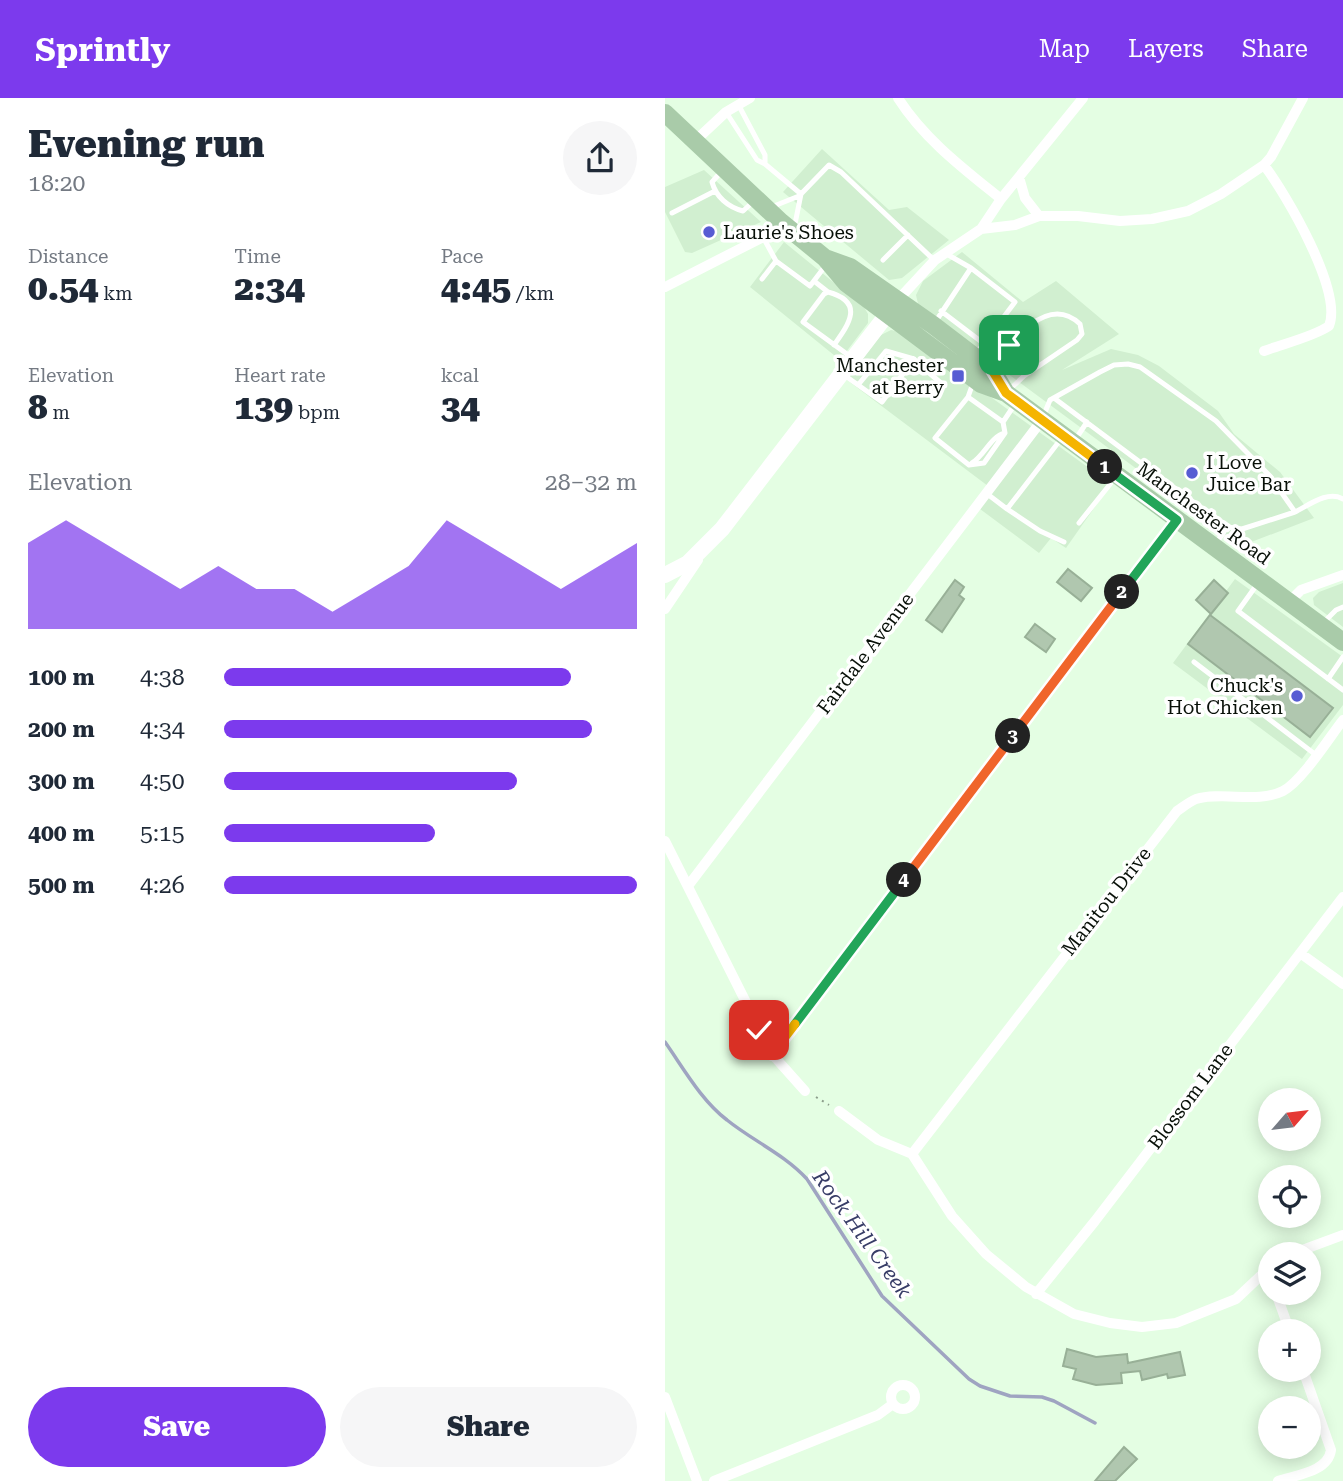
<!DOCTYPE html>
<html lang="en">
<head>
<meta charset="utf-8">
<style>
	:root { --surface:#fff; --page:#f6f6f7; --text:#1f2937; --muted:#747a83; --accent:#7c3aed }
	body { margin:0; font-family:"Roboto Serif",serif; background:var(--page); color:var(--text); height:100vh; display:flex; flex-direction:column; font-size:26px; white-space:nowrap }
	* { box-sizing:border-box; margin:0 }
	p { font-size:23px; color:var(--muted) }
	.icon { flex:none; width:38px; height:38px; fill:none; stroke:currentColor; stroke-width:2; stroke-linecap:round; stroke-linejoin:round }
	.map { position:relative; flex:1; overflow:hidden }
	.panel { display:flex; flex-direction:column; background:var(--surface); width:665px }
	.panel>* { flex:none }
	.needle { width:46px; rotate:62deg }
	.controls { position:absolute; left:593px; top:990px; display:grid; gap:14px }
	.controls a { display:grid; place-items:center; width:63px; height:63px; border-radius:50%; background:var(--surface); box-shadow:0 4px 18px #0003; font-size:35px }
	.pin { position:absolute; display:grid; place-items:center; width:60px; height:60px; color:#fff; margin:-30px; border-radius:14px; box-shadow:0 4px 10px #0006 }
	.km { position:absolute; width:35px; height:35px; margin:-18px; border-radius:50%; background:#222; color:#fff; font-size:19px; line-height:35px; text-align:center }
	.round { display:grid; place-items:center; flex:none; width:74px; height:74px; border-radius:37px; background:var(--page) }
	.overview { display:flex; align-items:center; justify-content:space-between; height:119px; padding:0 28px }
	h1 { font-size:38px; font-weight:800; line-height:52px }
	.metrics { display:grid; grid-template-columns:repeat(3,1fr); gap:10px; height:119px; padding:7px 28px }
	.metrics div { display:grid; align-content:center }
	.metrics b { font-size:35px; font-weight:800 }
	.metrics small { font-size:19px; font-weight:400 }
	.metrics p { font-size:19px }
	.chart { height:196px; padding:14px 28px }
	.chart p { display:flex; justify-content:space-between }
	.chart svg { width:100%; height:126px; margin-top:7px; fill:var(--accent); opacity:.7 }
	.primary-button { display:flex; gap:14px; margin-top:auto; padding:14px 28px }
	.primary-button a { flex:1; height:80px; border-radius:42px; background:var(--accent); color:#fff; font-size:28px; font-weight:800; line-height:80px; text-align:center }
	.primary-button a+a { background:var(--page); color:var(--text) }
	ul { padding:0 28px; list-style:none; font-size:23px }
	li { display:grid; grid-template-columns:112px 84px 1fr; align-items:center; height:52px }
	li i { height:18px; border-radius:9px; background:var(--accent) }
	header { display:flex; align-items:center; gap:42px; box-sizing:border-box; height:98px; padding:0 35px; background:var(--accent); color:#fff }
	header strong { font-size:33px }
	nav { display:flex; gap:38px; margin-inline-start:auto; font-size:24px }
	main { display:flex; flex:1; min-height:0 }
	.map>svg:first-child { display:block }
</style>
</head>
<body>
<header>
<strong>Sprintly</strong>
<nav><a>Map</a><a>Layers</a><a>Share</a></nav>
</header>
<main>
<section class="panel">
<div class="overview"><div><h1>Evening run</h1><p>18:20</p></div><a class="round"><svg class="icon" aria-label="share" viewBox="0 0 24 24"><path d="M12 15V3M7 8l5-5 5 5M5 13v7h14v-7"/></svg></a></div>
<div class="metrics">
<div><p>Distance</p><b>0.54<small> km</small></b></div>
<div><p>Time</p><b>2:34</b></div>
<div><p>Pace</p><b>4:45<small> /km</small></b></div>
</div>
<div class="metrics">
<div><p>Elevation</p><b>8<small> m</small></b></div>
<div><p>Heart rate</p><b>139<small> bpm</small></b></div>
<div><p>kcal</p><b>34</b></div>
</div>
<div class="chart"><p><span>Elevation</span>28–32 m</p>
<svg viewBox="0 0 160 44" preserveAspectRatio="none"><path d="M0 44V14L10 6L20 14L30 22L40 30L50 22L60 30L70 30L80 38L90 30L100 22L110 6L120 14L130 22L140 30L150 22L160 14V44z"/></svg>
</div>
<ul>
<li><b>100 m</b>4:38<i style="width:84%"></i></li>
<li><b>200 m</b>4:34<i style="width:89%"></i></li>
<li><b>300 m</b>4:50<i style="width:71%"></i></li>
<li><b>400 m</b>5:15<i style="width:51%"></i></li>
<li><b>500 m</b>4:26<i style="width:100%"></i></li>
</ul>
<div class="primary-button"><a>Save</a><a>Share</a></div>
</section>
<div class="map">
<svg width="678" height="1383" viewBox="0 0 678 1383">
	<rect width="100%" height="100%" fill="#e4fee3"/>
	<path fill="#d1efd0" d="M157,51L224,112L242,109L284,142L237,180L224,182L118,94Z
		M39,72L96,124L27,155L20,154L0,114V89Z
		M119,144L199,209L203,216V225L175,262L85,189Z
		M297,154L358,204L391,183L454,236L397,272L446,251L473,257L494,268L553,313L569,336L615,374L649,420L576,448L254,210L251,197L258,183Z
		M226,232L236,234L446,386L401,450L386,440L374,455L315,411L327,391L182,282L216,237Z
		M570,481L678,559V607L637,661L508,565Z
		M678,485V529L649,507L648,500L654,494Z"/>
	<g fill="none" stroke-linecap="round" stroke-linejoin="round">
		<path stroke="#9fa4c1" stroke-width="3.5" d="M0,944C19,971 36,1002 62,1022C88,1043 119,1056 142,1081L217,1198L304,1281L315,1288L345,1298L377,1299L389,1303L430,1325"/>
	</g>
	<path fill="#b0c7af" stroke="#98b097" stroke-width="2" d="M403,471L427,490L416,503L392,484Z
		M290,482L299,489L294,497L299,501L277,534L261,522Z
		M549,482L563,495L546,516L531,502Z
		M545,517L668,610L645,639L523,546Z
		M370,526L390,541L381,554L360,539Z
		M402,1251L431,1259L462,1256L463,1265L515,1254L520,1277L503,1280L502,1276L477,1282L475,1273L456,1275L457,1285L431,1287L408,1281L411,1271L398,1268Z
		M459,1349L472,1361L450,1383H430Z"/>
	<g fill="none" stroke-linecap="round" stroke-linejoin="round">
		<path stroke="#8b9d8a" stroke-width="2" stroke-dasharray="2 5" stroke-linecap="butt" d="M151,999L164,1007"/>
		<path stroke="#fff" stroke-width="5" d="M61,14L92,62L100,66V57L73,6
			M100,66L136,96L129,131
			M56,74L47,84C51,99 63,109 78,113L89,103
			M136,96L164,67L176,74L269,162
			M104,110L134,98
			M7,115L50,93
			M98,139L111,163L145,188L161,167
			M280,155L306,170L350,204L310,257
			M218,162L243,137
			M97,181L111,163
			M149,183L163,194
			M276,213L318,245
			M269,226L306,170
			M169,247C184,226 200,204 163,194L159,196L138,224L186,259
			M329,269C346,244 382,195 415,226L417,236L412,242L359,278L343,293
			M263,274L276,285
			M179,277L217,304L249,261L263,274L274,259
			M193,287L221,253L249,261
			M303,299L338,324L340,335L319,365L304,367L270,340L303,299L308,285
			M389,300L562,429
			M378,319L385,302L435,274L449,267L463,266L475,269L551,323L605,378L630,414L577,431L562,429L550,447
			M338,324L350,306
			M410,342L422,324
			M307,365C320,357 325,339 340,335
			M321,395L342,411L396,341
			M342,411L375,433L399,444
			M630,414C644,407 663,392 678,401
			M414,425L450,380
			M593,485L573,513L678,592
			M659,524L671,512L678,509
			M529,564L651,657
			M663,581L678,559"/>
		<path stroke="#fff" stroke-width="10" d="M233,0C259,41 299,71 336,101
			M30,43L61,14L85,0
			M354,79L360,100L374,118
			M316,131L336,101L418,0
			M0,189L104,136L116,124
			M232,203L270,162L316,131L350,127L374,118H413L455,123L487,121L523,113L556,96L599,67L606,59L638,0
			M599,253C617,246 648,239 664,228C678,193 621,96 599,67
			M624,504L636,492L678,477
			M0,511L33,462
			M0,743L107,956L140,993
			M23,788L377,322
			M635,855L678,886
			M107,956L512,422
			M174,1013L213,1042L247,1056L287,1118L321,1156L361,1189L409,1216L445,1225L477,1229L511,1225L571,1201L606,1168
			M247,1056L512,713C518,709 524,704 531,701C558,693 592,706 618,693C637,683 664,640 678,622
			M624,1157L678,1137
			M611,1195L625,1234
			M371,1196L430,1123L678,799
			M226 1299a12 12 0 1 1 24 0a12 12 0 1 1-24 0Z
			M0,1299L32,1383
			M49,1383L213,1317L228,1306
			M613,1383C631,1377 663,1374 666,1352L638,1272"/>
		<path stroke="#fff" stroke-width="16" d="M0,477L23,465L57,431L230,206"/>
		<path stroke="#a9cba9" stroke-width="18" d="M0,15L116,124L160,160L181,185L316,286L341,295L678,544
			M160,160L185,169L268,227L327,272L341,295"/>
	</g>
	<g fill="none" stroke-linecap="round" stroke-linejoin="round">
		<defs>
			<path id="split-1" d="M344,247L327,272L341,295L440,369"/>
			<path id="split-2" d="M440,369L512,422L457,494"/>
			<path id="split-3" d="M348,638L457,494"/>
			<path id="split-4" d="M239,782L348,638"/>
			<path id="split-5" d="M130,926L239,782"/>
			<path id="split-6" d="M94,932L107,956L130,926"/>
		</defs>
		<use href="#split-1" stroke="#fff" stroke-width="14"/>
		<use href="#split-2" stroke="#fff" stroke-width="14"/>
		<use href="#split-3" stroke="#fff" stroke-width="14"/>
		<use href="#split-4" stroke="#fff" stroke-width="14"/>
		<use href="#split-5" stroke="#fff" stroke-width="14"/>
		<use href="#split-6" stroke="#fff" stroke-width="14"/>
		<use href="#split-1" stroke="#f5b400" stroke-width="9"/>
		<use href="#split-2" stroke="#22a559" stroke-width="9"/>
		<use href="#split-3" stroke="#f0652b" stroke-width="9"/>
		<use href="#split-4" stroke="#f0652b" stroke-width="9"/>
		<use href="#split-5" stroke="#22a559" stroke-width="9"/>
		<use href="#split-6" stroke="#f5b400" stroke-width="9"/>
	</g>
	<g fill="#575cd3" stroke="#fff" stroke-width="2.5">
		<circle cx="44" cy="134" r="7"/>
		<rect x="286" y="271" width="14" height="14" rx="3.5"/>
		<circle cx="527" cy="375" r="7"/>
		<circle cx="632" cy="598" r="7"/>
	</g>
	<g text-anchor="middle" stroke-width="7" stroke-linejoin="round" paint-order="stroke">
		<g font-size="19" fill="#081008" stroke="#fff" text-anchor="start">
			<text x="58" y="141">Laurie's Shoes</text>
			<text x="279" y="274" text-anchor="end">Manchester<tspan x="279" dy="22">at Berry</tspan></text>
			<text x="541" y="371">I Love<tspan x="541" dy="22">Juice Bar</tspan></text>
			<text x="618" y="594" text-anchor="end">Chuck's<tspan x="618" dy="22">Hot Chicken</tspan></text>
		</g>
		<g font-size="19" fill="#081008" stroke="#fff">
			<text transform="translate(539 415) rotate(36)" y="7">Manchester Road</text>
			<text transform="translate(200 555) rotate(-53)" y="7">Fairdale Avenue</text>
			<text transform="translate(441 803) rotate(-52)" y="7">Manitou Drive</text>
			<text transform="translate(525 998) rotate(-53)" y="7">Blossom Lane</text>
		</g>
		<g font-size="21" font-style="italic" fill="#383d67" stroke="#fff">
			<text transform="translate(197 1136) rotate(54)" y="7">Rock Hill Creek</text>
		</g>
	</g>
</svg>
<div class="controls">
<a><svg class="needle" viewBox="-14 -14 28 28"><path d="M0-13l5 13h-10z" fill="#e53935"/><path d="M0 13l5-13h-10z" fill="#747a83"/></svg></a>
<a><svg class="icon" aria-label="locate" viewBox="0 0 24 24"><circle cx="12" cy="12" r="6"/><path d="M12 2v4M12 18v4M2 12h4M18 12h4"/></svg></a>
<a><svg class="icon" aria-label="layers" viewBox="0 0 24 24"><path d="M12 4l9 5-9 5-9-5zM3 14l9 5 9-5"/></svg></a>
<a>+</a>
<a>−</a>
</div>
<div class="pin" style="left:344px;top:247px;background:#1e9e55"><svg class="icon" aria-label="arrive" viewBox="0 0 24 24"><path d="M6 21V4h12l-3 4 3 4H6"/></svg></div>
<div class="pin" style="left:94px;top:932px;background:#d93025"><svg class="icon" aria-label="check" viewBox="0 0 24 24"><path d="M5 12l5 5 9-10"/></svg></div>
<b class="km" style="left:440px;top:369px">1</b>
<b class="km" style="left:457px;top:494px">2</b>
<b class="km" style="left:348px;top:638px">3</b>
<b class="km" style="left:239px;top:782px">4</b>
</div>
</main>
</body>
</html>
